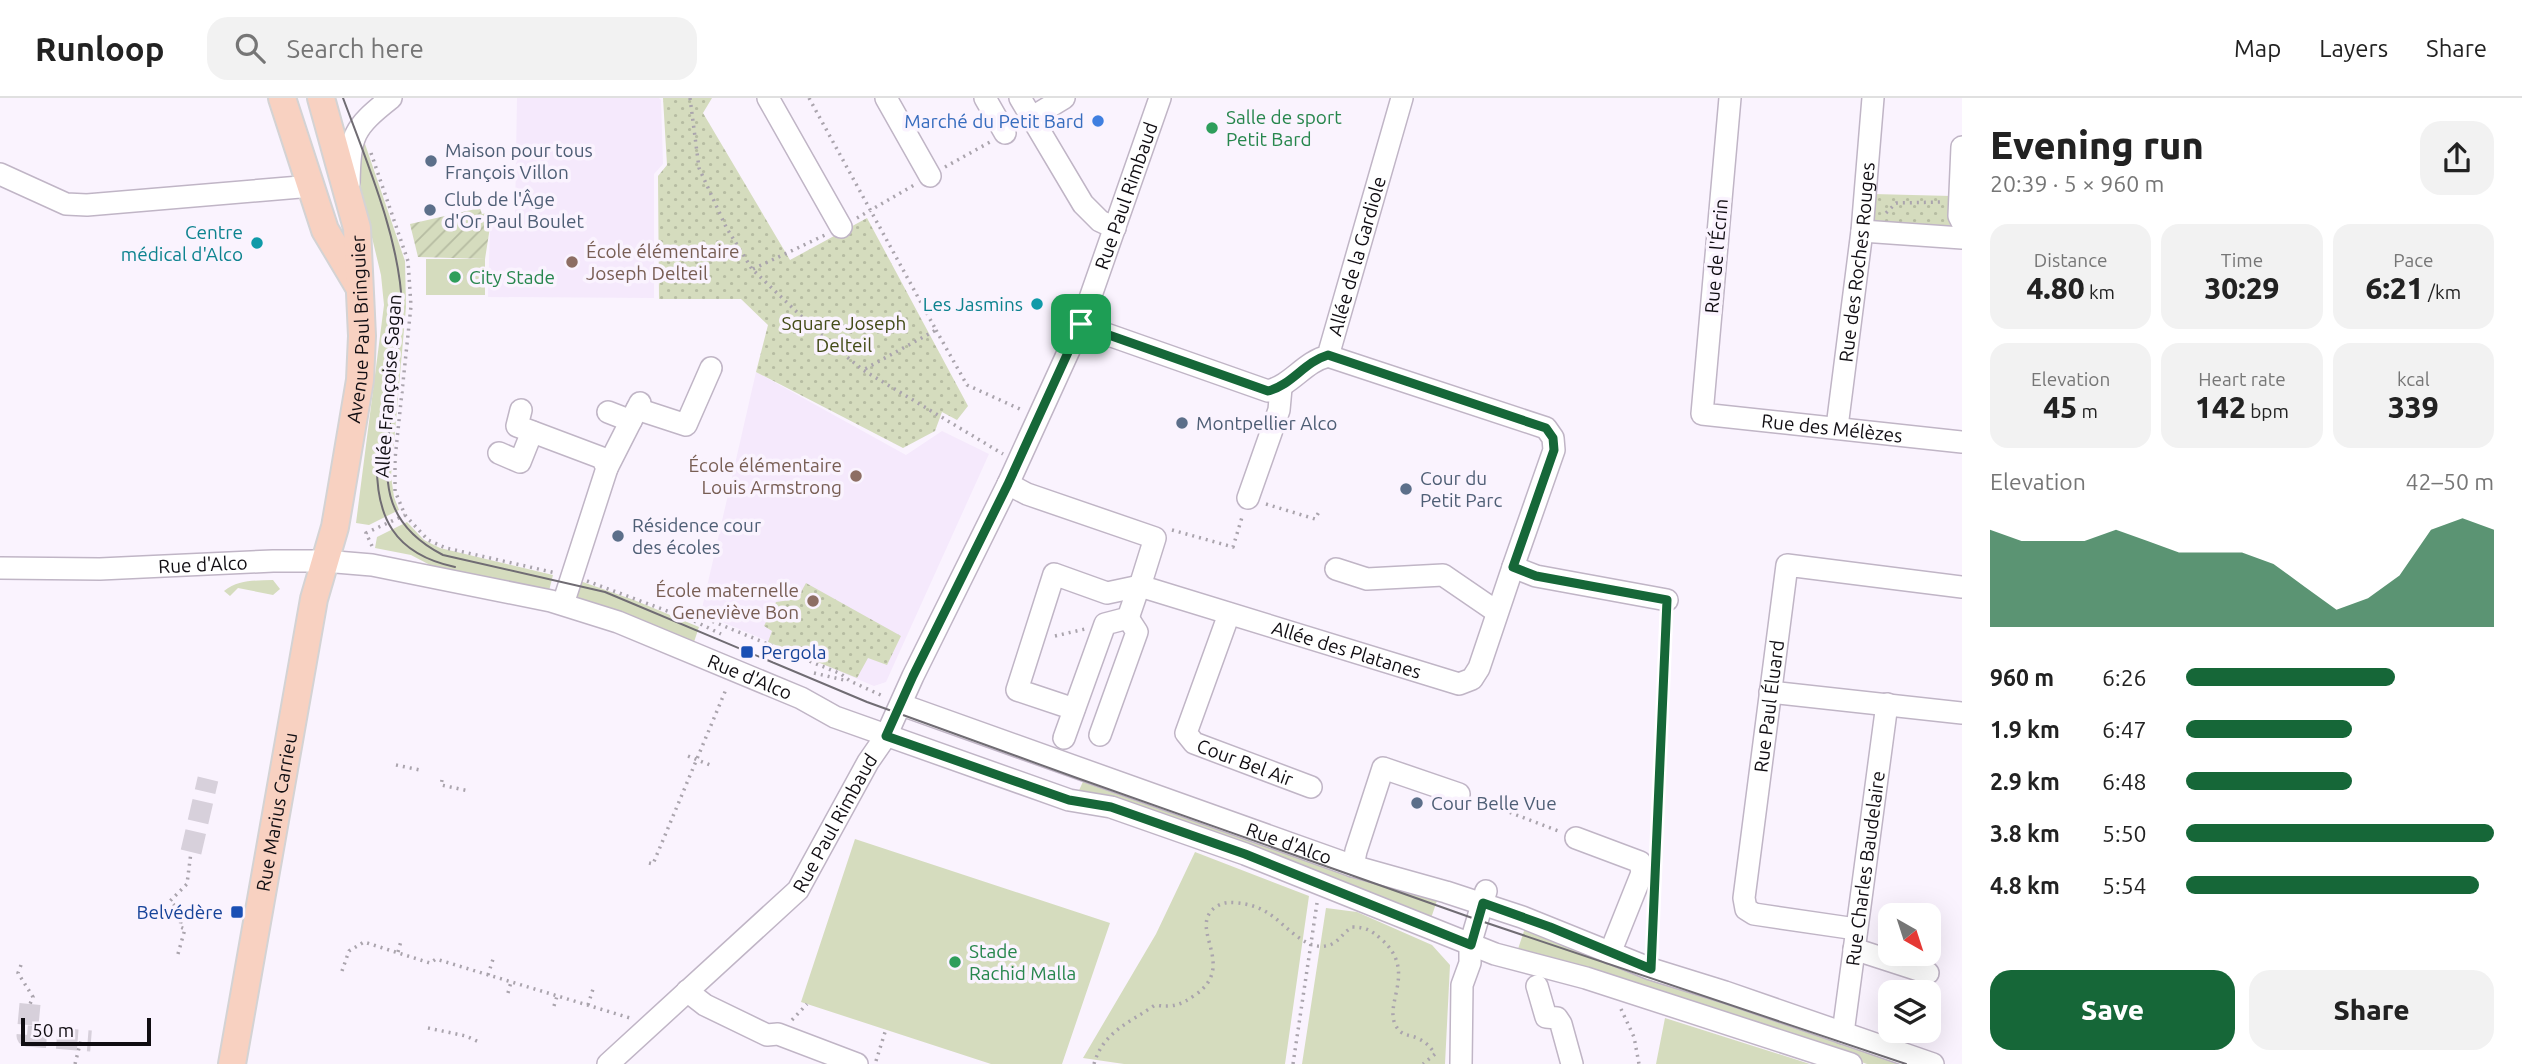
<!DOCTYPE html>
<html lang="en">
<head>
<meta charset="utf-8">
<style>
	:root { --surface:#fff; --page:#f2f2f2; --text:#222; --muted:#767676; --line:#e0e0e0; --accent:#166738 }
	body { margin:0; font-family:Ubuntu,sans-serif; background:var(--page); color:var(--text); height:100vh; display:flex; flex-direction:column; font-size:26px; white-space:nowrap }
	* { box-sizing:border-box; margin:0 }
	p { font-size:23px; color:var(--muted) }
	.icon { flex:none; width:38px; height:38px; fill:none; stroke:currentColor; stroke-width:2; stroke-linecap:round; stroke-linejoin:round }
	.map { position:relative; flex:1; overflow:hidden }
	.sheet { display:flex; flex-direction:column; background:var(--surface); width:560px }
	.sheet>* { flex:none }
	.needle { width:46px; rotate:141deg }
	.tools { position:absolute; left:1878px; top:805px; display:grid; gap:14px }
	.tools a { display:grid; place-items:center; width:63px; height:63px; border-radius:14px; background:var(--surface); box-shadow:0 7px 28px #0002; font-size:35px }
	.scale { position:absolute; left:21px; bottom:18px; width:130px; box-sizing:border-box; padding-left:7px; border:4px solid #100d12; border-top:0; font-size:19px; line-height:24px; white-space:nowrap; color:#100d12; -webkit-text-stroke:5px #faf3fe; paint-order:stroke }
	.pin { position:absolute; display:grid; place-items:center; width:60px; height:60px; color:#fff; margin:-30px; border-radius:14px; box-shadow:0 4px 10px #0006 }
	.round { display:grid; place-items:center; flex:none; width:74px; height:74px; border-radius:21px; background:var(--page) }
	.overview { display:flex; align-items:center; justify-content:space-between; height:119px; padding:0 28px }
	h1 { font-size:38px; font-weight:800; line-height:52px }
	.metrics { display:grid; grid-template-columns:repeat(3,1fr); gap:10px; height:119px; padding:7px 28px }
	.metrics div { display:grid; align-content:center; border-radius:18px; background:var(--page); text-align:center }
	.metrics b { font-size:30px; font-weight:800 }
	.metrics small { font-size:19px; font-weight:400 }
	.metrics p { font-size:19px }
	.chart { height:196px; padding:14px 28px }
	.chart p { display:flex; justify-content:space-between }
	.chart svg { width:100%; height:126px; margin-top:7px; fill:var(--accent); opacity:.7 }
	.primary-button { display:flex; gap:14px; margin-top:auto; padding:14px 28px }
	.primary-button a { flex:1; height:80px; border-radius:21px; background:var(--accent); color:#fff; font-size:28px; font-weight:800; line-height:80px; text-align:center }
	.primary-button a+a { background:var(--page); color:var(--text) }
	ul { padding:0 28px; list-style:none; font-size:23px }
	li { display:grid; grid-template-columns:112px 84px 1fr; align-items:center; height:52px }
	li i { height:18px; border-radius:9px; background:var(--accent) }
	header { display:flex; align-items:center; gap:42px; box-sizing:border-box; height:98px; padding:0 35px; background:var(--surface); border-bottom:2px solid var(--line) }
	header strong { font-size:33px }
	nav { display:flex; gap:38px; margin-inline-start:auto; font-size:24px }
	.search { width:490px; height:63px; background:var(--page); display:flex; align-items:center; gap:18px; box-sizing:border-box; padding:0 24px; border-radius:21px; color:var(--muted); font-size:26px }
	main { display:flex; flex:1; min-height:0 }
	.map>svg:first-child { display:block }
</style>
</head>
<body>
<header>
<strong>Runloop</strong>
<div class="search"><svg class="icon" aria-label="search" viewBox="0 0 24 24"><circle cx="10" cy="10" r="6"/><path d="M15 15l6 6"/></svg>Search here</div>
<nav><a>Map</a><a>Layers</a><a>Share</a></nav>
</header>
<main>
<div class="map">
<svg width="1962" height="966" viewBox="0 0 1962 966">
	<defs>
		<pattern id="park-dots" width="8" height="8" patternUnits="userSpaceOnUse" patternTransform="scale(1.75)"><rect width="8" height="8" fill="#d5dcbe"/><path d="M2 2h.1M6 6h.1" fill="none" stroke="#b6bca2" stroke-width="1.8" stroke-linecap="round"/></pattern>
		<pattern id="garden-furrows" width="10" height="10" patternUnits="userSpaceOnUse" patternTransform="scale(1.75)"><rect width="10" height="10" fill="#d5dcbe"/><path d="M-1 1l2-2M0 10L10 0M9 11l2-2" fill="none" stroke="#b6bca2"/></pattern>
	</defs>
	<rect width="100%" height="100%" fill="#faf3fe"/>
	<path fill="#f5e9fc" d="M517,0H659L661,2L663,66L654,76V200L488,199L490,129L515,118Z
		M756,274L906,357L942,333L989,356L886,584L874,588L701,515Z"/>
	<path fill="#d5dcbe" d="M364,43L405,163L406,209L391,378L394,399L399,412L369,427L356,425L384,207L381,177L357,77Z
		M426,161H485V197H426Z
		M407,424L424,442L440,450L553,477L549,493L430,467L411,457L375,450L377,439Z
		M273,482L280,491L273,497L238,490L230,498L224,493C239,481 255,483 273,482Z
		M580,483L634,502L699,529L694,544L613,511L575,500Z
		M1086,677L1439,797L1430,823L1076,699Z
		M855,741L1110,825L1062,966H991L801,904Z
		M1195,754L1309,798L1285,966H1124L1083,960L1156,836Z
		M1326,810L1357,814L1432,847L1450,867L1445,966H1302Z
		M1526,827L1922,966H1867L1761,930L1517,854Z
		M1665,920L1810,966H1656Z"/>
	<path fill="url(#park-dots)" d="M663,0H712L703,15L790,162L867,120L968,308L957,322L942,314L935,333L903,350L756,274L768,227L741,201H659L658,78L667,67Z
		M1873,96L1952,98L1951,132L1872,130Z
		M806,485L901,538L887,567L868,560L857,580L768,544L772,533L764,528L776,504L797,501Z"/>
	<path fill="url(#garden-furrows)" d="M480,110L482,116L487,115L490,129L485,161L418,159L410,126Z"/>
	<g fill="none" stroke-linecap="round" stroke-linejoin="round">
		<path stroke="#d7d0db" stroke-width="21" stroke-dasharray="21 10" stroke-linecap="butt" d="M191,754L208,681
			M30,906L27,938L91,943"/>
		<defs>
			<g id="minor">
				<path d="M768,0L841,129"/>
				<path d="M886,0L930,78"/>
				<path d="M985,0L1005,35"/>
				<path d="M1020,0L1083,106L1100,123L1115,130"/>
				<path id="s1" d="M1730,0L1702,316L1962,344"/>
				<path d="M1031,20L1064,0"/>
				<path d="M1962,49L1959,118L1962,124"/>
				<path d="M0,76L66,106L87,107L312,88"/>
				<path d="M349,86C350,37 353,30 391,0"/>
				<path d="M1862,133L1962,140"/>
				<path id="s2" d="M1081,226L1093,233L1106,236L1268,293C1292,287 1304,264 1328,258L1402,0"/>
				<path d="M1328,258L1546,330L1553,340L1554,352L1513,469L1536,478L1667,502"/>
				<path d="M637,311L686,327L711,270"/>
				<path d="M521,312L517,328L602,360L607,370L563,506"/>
				<path d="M608,314L631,323"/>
				<path id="s3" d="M1837,329L1862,133L1873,0"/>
				<path d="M499,355L520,364L532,334"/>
				<path d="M607,370L640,305"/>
				<path d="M1008,386L1027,396L1155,440L1140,488"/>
				<path d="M1248,400L1279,312L1281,290"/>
				<path id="s4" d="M0,470L100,471L273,463H324L372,467L551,503L618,524L801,600L835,619L1069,702L1111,709L1245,756L1495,856L1586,880L1851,966"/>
				<path d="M1336,471L1367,481L1443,477L1497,514"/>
				<path id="s5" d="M1229,516L1186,635L1194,645L1311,689"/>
				<path d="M1770,594L1962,615"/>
				<path id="s6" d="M902,607L1353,768L1446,794L1522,819L1651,871L1725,894L1933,966"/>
				<path id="s7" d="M1074,611L1017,592L1054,476L1107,495L1140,488L1459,586L1472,581L1479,570L1513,469"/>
				<path d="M1100,637L1137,534L1128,520"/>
				<path d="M1064,640L1105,526L1128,520L1139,488"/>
				<path d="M1576,740L1640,764L1642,775L1610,855"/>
				<path d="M1353,768L1356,753L1383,670L1459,696"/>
				<path id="s8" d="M1856,831L1754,816L1746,811L1744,800L1787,467L1962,489"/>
				<path d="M1854,851L1928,875"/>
				<path d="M1537,888L1546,919L1557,920L1561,926L1572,966"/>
				<path d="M687,893L705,907L767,937L778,936L857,966"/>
				<path id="s9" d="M1843,935L1887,606"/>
				<path id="s10" d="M608,966L798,792L868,664L886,638L913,578L1008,386L1081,226L1160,0"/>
				<path d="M1461,966L1462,887L1470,865V847L1486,793"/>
			</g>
			<g id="major">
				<path d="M282,0L325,132L359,189"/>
				<path id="s11" d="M232,966L314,501L335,429L340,400L360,282L362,238L357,130L321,0"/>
			</g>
		</defs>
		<use href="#minor" stroke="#c0b5c6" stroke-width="24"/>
		<use href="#major" stroke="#d4d3d4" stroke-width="30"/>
		<path stroke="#aaa4ad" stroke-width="3.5" stroke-dasharray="2 5" stroke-linecap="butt" d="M690,0L699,70L726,129L752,171L825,241L863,272L1003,356
			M809,0L936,232L863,272
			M371,55L408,163L411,208L395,361V393L405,417L428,442L446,450L556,475
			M945,69L990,44
			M1886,115L1896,105L1941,104
			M857,120L914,87
			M753,171L825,137
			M936,232L967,287L1022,312
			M1266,406L1315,421L1320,412
			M1172,432L1233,449L1243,416
			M372,448L366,435L405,417
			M587,483L686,520L702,519L841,576L850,583L885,599
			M688,520L721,536
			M1055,538L1085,531
			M814,575L848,583
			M688,658L710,667
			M396,667L420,672
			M442,682L441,687L469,693
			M1477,702L1561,734
			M1656,754L1666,520
			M649,765L653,766L727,589
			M1652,852L1654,800
			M398,854L401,843
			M178,856L185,831L180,829L182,815L170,803L187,786L191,754
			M21,867L18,875L33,899L30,906
			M342,873L349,853L364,844L430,865L436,861L630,920
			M488,877L494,858
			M508,895L511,884
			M588,907L593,891
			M554,908L557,898
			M1621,911L1634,939L1639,966
			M792,922L807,906
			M428,930L466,938L479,944
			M876,963L886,931
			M75,966L81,942
			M1094,966C1103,934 1129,925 1155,907C1172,910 1181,907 1195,897C1239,867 1185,829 1217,808C1224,804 1230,804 1238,805C1248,806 1259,809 1268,815C1285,825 1307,857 1332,846C1339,843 1344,834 1352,829C1365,829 1371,832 1381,841C1418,873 1383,905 1396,928C1402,939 1410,936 1419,941C1426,944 1431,950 1435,956L1423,966
			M1293,966L1317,805"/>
		<use href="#minor" stroke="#fff" stroke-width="21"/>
		<use href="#major" stroke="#f8d1c1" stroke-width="26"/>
		<path stroke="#706c73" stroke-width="2" d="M343,0C367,64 400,142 402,209C399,242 396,274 392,307C385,373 375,422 443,457L605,494L867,604L1077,680L1478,822L1906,966
			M377,360C375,419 394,456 455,469"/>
	</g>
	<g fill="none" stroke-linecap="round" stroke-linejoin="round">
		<defs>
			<path id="route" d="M1081,226L1093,233L1106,236L1268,293C1292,287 1304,264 1328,257L1546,330L1553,340L1554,352L1513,469L1536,478L1667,502L1651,871L1550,829L1483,805L1471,847L1245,756L1111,709L1069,702L886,638L913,578L1008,386Z"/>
		</defs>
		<use href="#route" stroke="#fff" stroke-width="14"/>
		<use href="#route" stroke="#166738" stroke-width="9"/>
	</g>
	<circle fill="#3f7fe0" stroke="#faf3fe" stroke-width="2.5" cx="1098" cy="23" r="7"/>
	<g fill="#2e9e5b" stroke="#faf3fe" stroke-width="2.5">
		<circle cx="1212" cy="30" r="7"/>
		<circle cx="455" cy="179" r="7"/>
		<circle cx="955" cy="864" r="7"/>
	</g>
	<g fill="#5c6f8a" stroke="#faf3fe" stroke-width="2.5">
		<circle cx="431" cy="63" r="7"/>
		<circle cx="430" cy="112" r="7"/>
		<circle cx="1182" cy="325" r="7"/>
		<circle cx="1406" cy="391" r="7"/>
		<circle cx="618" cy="438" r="7"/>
		<circle cx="1417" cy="705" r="7"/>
	</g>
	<g fill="#0f9aa8" stroke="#faf3fe" stroke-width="2.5">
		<circle cx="257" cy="145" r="7"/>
		<circle cx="1037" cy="206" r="7"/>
	</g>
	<g fill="#8d6e63" stroke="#faf3fe" stroke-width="2.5">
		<circle cx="572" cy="164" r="7"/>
		<circle cx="856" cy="378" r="7"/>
		<circle cx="813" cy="503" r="7"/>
	</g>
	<g fill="#1a4fb4" stroke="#faf3fe" stroke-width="2.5">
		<rect x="740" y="547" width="14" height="14" rx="3.5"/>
		<rect x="230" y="807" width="14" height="14" rx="3.5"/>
	</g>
	<g text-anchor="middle" stroke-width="7" stroke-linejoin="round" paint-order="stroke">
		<g font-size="19" fill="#27864d" stroke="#faf3fe" text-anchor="start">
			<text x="1226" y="26">Salle de sport<tspan x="1226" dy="22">Petit Bard</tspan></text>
			<text x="469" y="186">City Stade</text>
			<text x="969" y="860">Stade<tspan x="969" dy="22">Rachid Malla</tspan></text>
		</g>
		<g font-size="19" fill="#366cbe" stroke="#faf3fe" text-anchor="end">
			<text x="1084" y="30">Marché du Petit Bard</text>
		</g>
		<g font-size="19" fill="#4e5e75" stroke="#faf3fe" text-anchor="start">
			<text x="445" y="59">Maison pour tous<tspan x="445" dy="22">François Villon</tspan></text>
			<text x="444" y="108">Club de l'Âge<tspan x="444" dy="22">d'Or Paul Boulet</tspan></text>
			<text x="1196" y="332">Montpellier Alco</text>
			<text x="1420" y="387">Cour du<tspan x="1420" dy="22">Petit Parc</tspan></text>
			<text x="632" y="434">Résidence cour<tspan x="632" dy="22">des écoles</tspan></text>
			<text x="1431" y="712">Cour Belle Vue</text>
		</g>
		<g font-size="19" fill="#100d12" stroke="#faf3fe">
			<text dy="7" stroke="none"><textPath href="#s10" startOffset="1027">Rue Paul Rimbaud</textPath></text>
			<text dy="7" stroke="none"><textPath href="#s2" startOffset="373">Allée de la Gardiole</textPath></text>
			<text transform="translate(1716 158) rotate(-85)" y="7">Rue de l'Écrin</text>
			<text dy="7" stroke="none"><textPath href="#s3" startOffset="166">Rue des Roches Rouges</textPath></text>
			<text dy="7" stroke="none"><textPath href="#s11" startOffset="747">Avenue Paul Bringuier</textPath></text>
			<text transform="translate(388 288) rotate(-86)" y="7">Allée Françoise Sagan</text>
			<text dy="7" stroke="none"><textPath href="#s1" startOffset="448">Rue des Mélèzes</textPath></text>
			<text dy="7" stroke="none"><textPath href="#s4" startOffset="203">Rue d'Alco</textPath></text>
			<text dy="7" stroke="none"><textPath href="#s7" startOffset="488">Allée des Platanes</textPath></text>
			<text dy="7" stroke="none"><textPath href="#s4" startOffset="768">Rue d'Alco</textPath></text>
			<text dy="7" stroke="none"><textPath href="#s8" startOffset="317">Rue Paul Éluard</textPath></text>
			<text dy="7" stroke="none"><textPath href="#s5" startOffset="194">Cour Bel Air</textPath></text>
			<text dy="7" stroke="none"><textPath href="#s11" startOffset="256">Rue Marius Carrieu</textPath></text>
			<text dy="7" stroke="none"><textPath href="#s10" startOffset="334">Rue Paul Rimbaud</textPath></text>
			<text dy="7" stroke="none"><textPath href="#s6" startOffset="411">Rue d'Alco</textPath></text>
			<text dy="7" stroke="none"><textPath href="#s9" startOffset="166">Rue Charles Baudelaire</textPath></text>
		</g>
		<g font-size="19" fill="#0d838f" stroke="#faf3fe" text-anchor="end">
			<text x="243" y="141">Centre<tspan x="243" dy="22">médical d'Alco</tspan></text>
			<text x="1023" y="213">Les Jasmins</text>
		</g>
		<g font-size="19" fill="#785e54" stroke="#faf3fe" text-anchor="end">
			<text x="586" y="160" text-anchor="start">École élémentaire<tspan x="586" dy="22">Joseph Delteil</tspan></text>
			<text x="842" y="374">École élémentaire<tspan x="842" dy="22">Louis Armstrong</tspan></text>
			<text x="799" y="499">École maternelle<tspan x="799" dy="22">Geneviève Bon</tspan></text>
		</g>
		<g font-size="19" fill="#434b17" stroke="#faf3fe">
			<text x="844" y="232">Square Joseph<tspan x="844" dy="22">Delteil</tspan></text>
		</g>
		<g font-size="19" fill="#164399" stroke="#faf3fe" text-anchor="start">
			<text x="761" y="561">Pergola</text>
			<text x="223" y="821" text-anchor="end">Belvédère</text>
		</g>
	</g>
</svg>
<div class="tools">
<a><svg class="needle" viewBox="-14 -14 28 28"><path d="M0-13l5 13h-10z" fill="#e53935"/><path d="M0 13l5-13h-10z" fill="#767676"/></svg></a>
<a><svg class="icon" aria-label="layers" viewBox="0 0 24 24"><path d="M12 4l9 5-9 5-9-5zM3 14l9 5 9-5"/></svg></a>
</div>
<div class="scale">50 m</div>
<div class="pin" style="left:1081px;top:226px;background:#1e9e55"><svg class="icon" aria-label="arrive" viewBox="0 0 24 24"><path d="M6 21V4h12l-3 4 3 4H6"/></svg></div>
</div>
<section class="sheet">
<div class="overview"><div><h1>Evening run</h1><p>20:39 · 5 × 960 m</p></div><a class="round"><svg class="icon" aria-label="share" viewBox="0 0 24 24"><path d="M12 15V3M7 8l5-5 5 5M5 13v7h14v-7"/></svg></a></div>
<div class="metrics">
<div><p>Distance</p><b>4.80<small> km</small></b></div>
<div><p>Time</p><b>30:29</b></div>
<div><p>Pace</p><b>6:21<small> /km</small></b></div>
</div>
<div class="metrics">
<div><p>Elevation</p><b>45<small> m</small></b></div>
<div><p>Heart rate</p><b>142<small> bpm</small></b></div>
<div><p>kcal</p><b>339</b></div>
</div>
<div class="chart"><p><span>Elevation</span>42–50 m</p>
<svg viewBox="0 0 160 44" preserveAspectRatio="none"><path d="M0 44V10L10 14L20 14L30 14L40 10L50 14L60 18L70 18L80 18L90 22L100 30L110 38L120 34L130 26L140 10L150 6L160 10V44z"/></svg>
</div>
<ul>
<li><b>960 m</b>6:26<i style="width:68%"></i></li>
<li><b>1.9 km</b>6:47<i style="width:54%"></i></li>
<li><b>2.9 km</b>6:48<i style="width:54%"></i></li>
<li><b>3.8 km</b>5:50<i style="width:100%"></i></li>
<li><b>4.8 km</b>5:54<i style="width:95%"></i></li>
</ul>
<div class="primary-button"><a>Save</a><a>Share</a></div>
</section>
</main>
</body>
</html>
